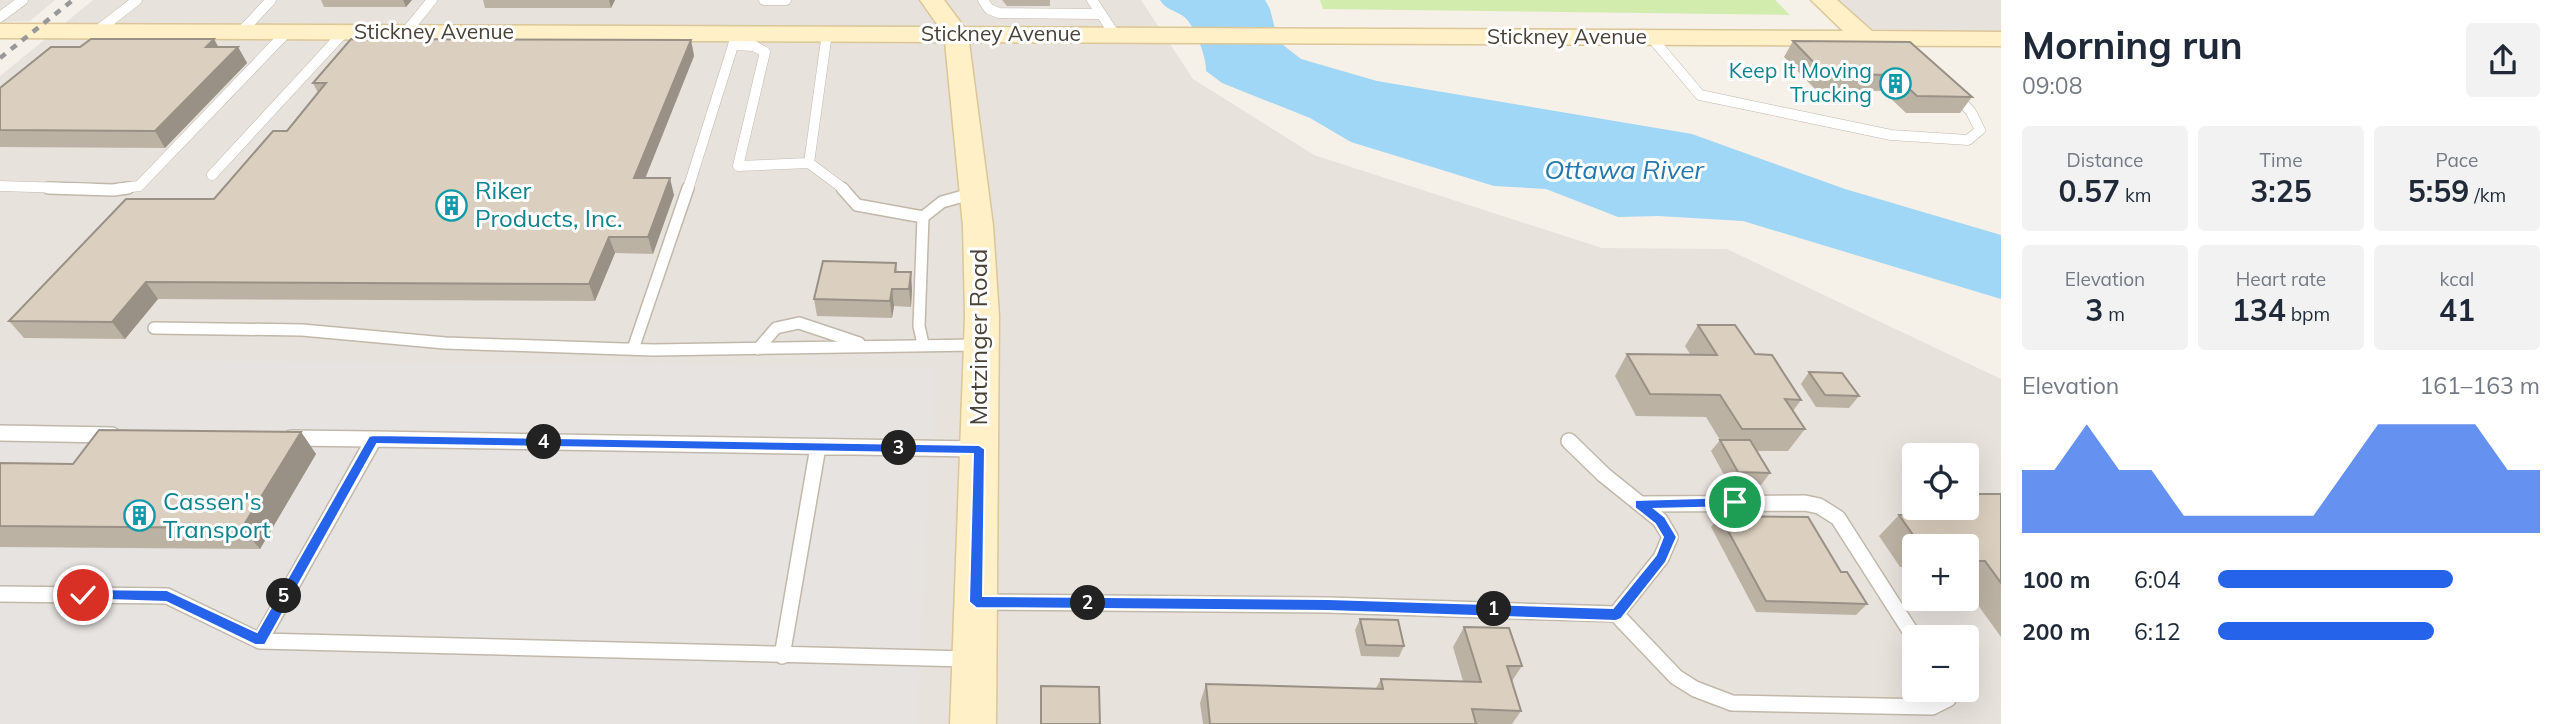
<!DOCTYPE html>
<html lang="en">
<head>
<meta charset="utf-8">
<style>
	:root { --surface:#fff; --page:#f2f2f3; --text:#1f2937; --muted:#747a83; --accent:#2563eb }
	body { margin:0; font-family:Mulish,sans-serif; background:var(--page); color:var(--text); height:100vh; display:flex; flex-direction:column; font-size:26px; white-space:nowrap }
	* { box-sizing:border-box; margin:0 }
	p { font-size:23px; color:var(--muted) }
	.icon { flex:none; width:38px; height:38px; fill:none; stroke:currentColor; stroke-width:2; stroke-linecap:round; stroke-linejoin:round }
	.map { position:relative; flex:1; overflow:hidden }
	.panel { display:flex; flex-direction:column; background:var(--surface); width:560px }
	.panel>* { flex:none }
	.tools { position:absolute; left:1902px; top:443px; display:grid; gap:14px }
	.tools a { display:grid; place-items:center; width:77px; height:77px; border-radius:7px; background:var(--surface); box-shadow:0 7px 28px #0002; font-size:35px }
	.pin { position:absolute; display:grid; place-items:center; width:60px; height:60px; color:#fff; margin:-30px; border:4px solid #fff; border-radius:50%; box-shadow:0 2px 7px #0007 }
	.km { position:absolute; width:35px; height:35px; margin:-18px; border-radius:50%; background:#222; color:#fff; font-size:19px; line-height:35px; text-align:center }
	.round { display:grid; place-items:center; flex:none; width:74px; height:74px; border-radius:7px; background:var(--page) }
	.overview { display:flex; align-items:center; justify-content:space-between; height:119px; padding:0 21px }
	h1 { font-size:38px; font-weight:700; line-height:52px }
	.metrics { display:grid; grid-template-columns:repeat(3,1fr); gap:10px; height:119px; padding:7px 21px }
	.metrics div { display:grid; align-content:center; border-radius:7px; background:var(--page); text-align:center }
	.metrics b { font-size:30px; font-weight:700 }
	.metrics small { font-size:19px; font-weight:400 }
	.metrics p { font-size:19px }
	.chart { height:196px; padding:14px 21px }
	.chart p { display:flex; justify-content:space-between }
	.chart svg { width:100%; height:126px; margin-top:7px; fill:var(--accent); opacity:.7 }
	ul { padding:0 21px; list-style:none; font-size:23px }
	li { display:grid; grid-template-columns:112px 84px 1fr; align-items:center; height:52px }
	li i { height:18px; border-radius:9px; background:var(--accent) }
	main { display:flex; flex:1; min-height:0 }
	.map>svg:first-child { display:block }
</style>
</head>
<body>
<main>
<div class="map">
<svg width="2001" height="724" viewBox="0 0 2001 724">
	<rect width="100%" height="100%" fill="#f5f1e8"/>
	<path fill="#e8e2dd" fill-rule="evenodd" d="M0,0H55L30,21L0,22Z
		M93,0H1141L1193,79L1314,155L1602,248L1727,249L2001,379V724H0V76ZM1914,455H1967V508H1914ZM1914,546H1967V598H1914ZM1914,637H1967V690H1914Z
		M1823,0H2001V39L1865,38Z"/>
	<path fill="#d2ecae" d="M1320,0H1775L1790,15L1323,9Z"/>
	<path fill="#e6e3e0" d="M0,359L935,368L916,724H0Z"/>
	<path fill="#a0d6f6" d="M1160,0H1265L1270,9L1278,41L1301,59L1377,81L1692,134L1845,189L2001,235V299L1743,221L1658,216L1618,217L1546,189L1494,186L1351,142L1310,118L1222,83L1206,71C1207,58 1194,23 1183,16C1174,10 1165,9 1160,0Z"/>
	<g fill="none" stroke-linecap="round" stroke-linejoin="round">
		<defs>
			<path id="lane-far2" d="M764,0H786
				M983,0L989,9L999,13L1101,14
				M1092,0L1115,35
				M0,17L23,0
				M97,31L137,0
				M241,32L271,0
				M406,32L432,0
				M827,33L809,163L844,189
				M1651,37L1700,95L1891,135L1968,140L1980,130L1971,112L1956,95
				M733,45L754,46L765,52L738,166L809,163
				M212,175L344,32
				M0,186L98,189
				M117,189L139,186L287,32
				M688,189L737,33"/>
			<path id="lane-far1" d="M48,188L113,190L128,188
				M842,188L857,205L923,217
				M154,328L302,330L445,343L653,350L978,345
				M923,344L919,326L923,217L942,202L974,193
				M633,349L688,188
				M758,349L776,328L799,323L859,343"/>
			<path id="lane" d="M0,433L112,435
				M291,438L374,439
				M1640,504L1805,503L1819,506L1838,518L1914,637
				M0,594L167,596L260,641
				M980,602L1327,605L1616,614L1661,558L1670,537L1660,520L1604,475L1569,441
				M1616,614L1676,677L1695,689L1732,703L1932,707L1948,699V690
				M782,656L818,447
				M967,659L260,641L374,439L975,449"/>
			<path id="secondary" d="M920,0H944L964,27L1843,31L1811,0H1837L1872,31L2001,32V46L969,42L993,226L999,316L996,724H950L965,316L963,226L945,42L0,38V24L939,27Z"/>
		</defs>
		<use href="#lane-far2" stroke="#c1b8aa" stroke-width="11"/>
		<use href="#lane-far1" stroke="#c1b8aa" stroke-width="14"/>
		<use href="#lane" stroke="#c1b8aa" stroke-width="18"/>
		<use href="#secondary" stroke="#dbc697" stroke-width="3"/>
		<use href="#lane-far2" stroke="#fff" stroke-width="10"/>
		<use href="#lane-far1" stroke="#fff" stroke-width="11"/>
		<use href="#lane" stroke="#fff" stroke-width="15"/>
		<use href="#secondary" fill="#fff0c8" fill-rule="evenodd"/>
		<path stroke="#989898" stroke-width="4.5" stroke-dasharray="7 7" stroke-linecap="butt" d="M0,58L73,0"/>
	</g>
	<path fill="#bcb2a4" d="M321,0H412L406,7H324Z
		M483,0H615L611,8H485Z
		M1002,0H1050V6H1007Z
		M691,40L694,56L645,178L674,195L653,254L615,253L595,301L158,299L125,339L24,338L9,321L214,199L287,131L318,93L313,83Z
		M1793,41L1972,97L1960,113H1906L1883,91L1816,90L1784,57Z
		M218,47H238L247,63L165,148L0,147V88Z
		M896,263L897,272L912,289L911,307L894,306L892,318L817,316L814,299Z
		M1698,325L1755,354L1801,400L1793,411L1805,429L1788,451H1757L1770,473L1761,485L1729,484L1711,451L1720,440L1706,417L1636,416L1615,376L1627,354H1690L1685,346Z
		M1809,372L1859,396L1849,408L1816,407L1801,384Z
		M301,432L316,454L260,549L0,547V463L73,464Z
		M2001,494V637L1967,590V546H1914V567H1900L1879,536L1899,515H1913L1920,508H1967Z
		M1720,516L1841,572L1867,604L1856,615L1756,612L1711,527Z
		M1360,619L1404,646L1399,657L1361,656L1355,630Z
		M1464,627L1522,666L1512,681L1521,711L1512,724H1203L1200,703L1206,684L1376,688L1381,679L1463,681L1453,647Z"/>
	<path fill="#999186" d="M403,0H412L406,7Z
		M609,0H615L611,8Z
		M214,39L223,55L206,47Z
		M691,40L694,56L639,194L634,178Z
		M238,47L247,63L165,148L155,131Z
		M670,178L674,195L653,254L648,237Z
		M609,237L615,253L595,301L589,284Z
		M911,272L912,289L911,307L909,289Z
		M146,282L158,299L125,339L112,322Z
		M892,289L894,306L892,318L890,301Z
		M301,432L316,454L260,549L242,528Z"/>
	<path fill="#dbcfbf" stroke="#999186" stroke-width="2" d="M91,39H214L206,47H238L155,131L0,130V88L51,47H80Z
		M351,39L691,40L634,178H670L648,237H609L589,284L146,282L112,322L9,321L126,199H214L273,131H287L326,83H313Z
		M1793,41L1910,42L1972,97L1917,96L1894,75L1825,74Z
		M823,261L896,263L895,272H911L909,289H892L890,301L814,299Z
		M1698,325H1735L1755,354L1772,355L1801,400L1785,399L1805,429H1742L1720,395L1650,394L1627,354L1717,355Z
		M1809,372L1842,373L1859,396L1825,395Z
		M99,430L301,432L242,528L0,526V463L73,464Z
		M1720,440H1750L1770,473L1738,472Z
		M1967,494H2001V583L1985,561H1975L1967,550V546H1921L1899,515H1950L1944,508H1967Z
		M1720,516L1808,517L1841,572H1847L1867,604L1766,601Z
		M1360,619L1398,620L1404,646L1366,645Z
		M1464,627L1509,628L1522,666H1507L1521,711L1472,709L1476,724H1210L1206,684L1383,689L1381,679L1481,682Z
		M1041,686L1099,687L1100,724H1041Z"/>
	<path fill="#2563eb" stroke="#fff" stroke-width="2" d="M374,435L979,445L985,449L983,596L1328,599L1613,608L1656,555L1663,537L1655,524L1635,508V500L1735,497L1742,502L1735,507L1655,509L1665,517L1677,537L1666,562L1621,619L1616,621L1328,611L976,608L969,602L973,454L377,444L265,645H255L166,602L79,599L77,595L83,589L167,590L257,632L369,436Z"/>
	<defs>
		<symbol id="building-ring" viewBox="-11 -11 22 22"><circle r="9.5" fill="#fff" stroke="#0f9aa8" stroke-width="1.5"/><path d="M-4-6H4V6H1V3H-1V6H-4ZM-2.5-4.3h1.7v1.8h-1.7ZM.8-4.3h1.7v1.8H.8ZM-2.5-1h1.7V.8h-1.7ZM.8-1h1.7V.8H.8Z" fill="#0f9aa8"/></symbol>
	</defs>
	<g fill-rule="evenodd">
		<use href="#building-ring" x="1878" y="66" width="35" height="35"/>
		<use href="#building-ring" x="434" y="188" width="35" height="35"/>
		<use href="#building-ring" x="122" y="498" width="35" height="35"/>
	</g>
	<g text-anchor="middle" stroke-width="6" stroke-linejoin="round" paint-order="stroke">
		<g font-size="21" fill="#494136" stroke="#fff">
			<text x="434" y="39">Stickney Avenue</text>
			<text x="1001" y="41">Stickney Avenue</text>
			<text x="1567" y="44">Stickney Avenue</text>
		</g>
		<g font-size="21" fill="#0d838f" stroke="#fff" text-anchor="end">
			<text x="1872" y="78">Keep It Moving<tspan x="1872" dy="24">Trucking</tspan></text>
		</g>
		<g font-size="24" fill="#0d838f" stroke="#fff" text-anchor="start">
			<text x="475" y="199">Riker<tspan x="475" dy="28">Products, Inc.</tspan></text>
			<text x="163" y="510">Cassen's<tspan x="163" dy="28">Transport</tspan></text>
		</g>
		<g font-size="24" fill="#494136" stroke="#fff">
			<text transform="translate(979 337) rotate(-90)" y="8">Matzinger Road</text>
		</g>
		<g font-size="26" font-style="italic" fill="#2478ad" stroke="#fff">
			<text x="1624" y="179">Ottawa River</text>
		</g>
	</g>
</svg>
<div class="tools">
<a><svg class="icon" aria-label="locate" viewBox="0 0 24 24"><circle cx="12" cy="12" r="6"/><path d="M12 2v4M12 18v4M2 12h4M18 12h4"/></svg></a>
<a>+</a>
<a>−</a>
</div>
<div class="pin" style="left:1735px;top:502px;background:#1e9e55"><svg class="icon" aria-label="arrive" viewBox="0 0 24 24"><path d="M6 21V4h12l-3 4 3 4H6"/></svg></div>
<div class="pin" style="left:83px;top:595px;background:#d93025"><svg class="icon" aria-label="check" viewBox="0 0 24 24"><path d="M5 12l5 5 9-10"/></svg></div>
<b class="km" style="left:1494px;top:609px">1</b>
<b class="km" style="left:1088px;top:603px">2</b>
<b class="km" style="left:899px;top:448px">3</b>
<b class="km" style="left:544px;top:442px">4</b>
<b class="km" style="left:284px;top:596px">5</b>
</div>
<section class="panel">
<div class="overview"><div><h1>Morning run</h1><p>09:08</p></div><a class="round"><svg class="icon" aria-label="share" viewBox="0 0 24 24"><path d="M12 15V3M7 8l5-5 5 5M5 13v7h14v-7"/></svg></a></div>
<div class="metrics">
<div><p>Distance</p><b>0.57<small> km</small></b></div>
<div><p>Time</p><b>3:25</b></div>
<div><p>Pace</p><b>5:59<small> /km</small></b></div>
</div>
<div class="metrics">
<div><p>Elevation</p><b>3<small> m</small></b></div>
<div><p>Heart rate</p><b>134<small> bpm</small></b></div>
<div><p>kcal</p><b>41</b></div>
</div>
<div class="chart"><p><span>Elevation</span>161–163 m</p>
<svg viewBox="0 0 160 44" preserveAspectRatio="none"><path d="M0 44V22L10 22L20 6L30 22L40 22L50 38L60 38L70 38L80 38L90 38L100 22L110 6L120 6L130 6L140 6L150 22L160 22V44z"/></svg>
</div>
<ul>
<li><b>100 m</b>6:04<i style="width:73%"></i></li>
<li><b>200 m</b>6:12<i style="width:67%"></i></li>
</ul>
</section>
</main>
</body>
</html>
